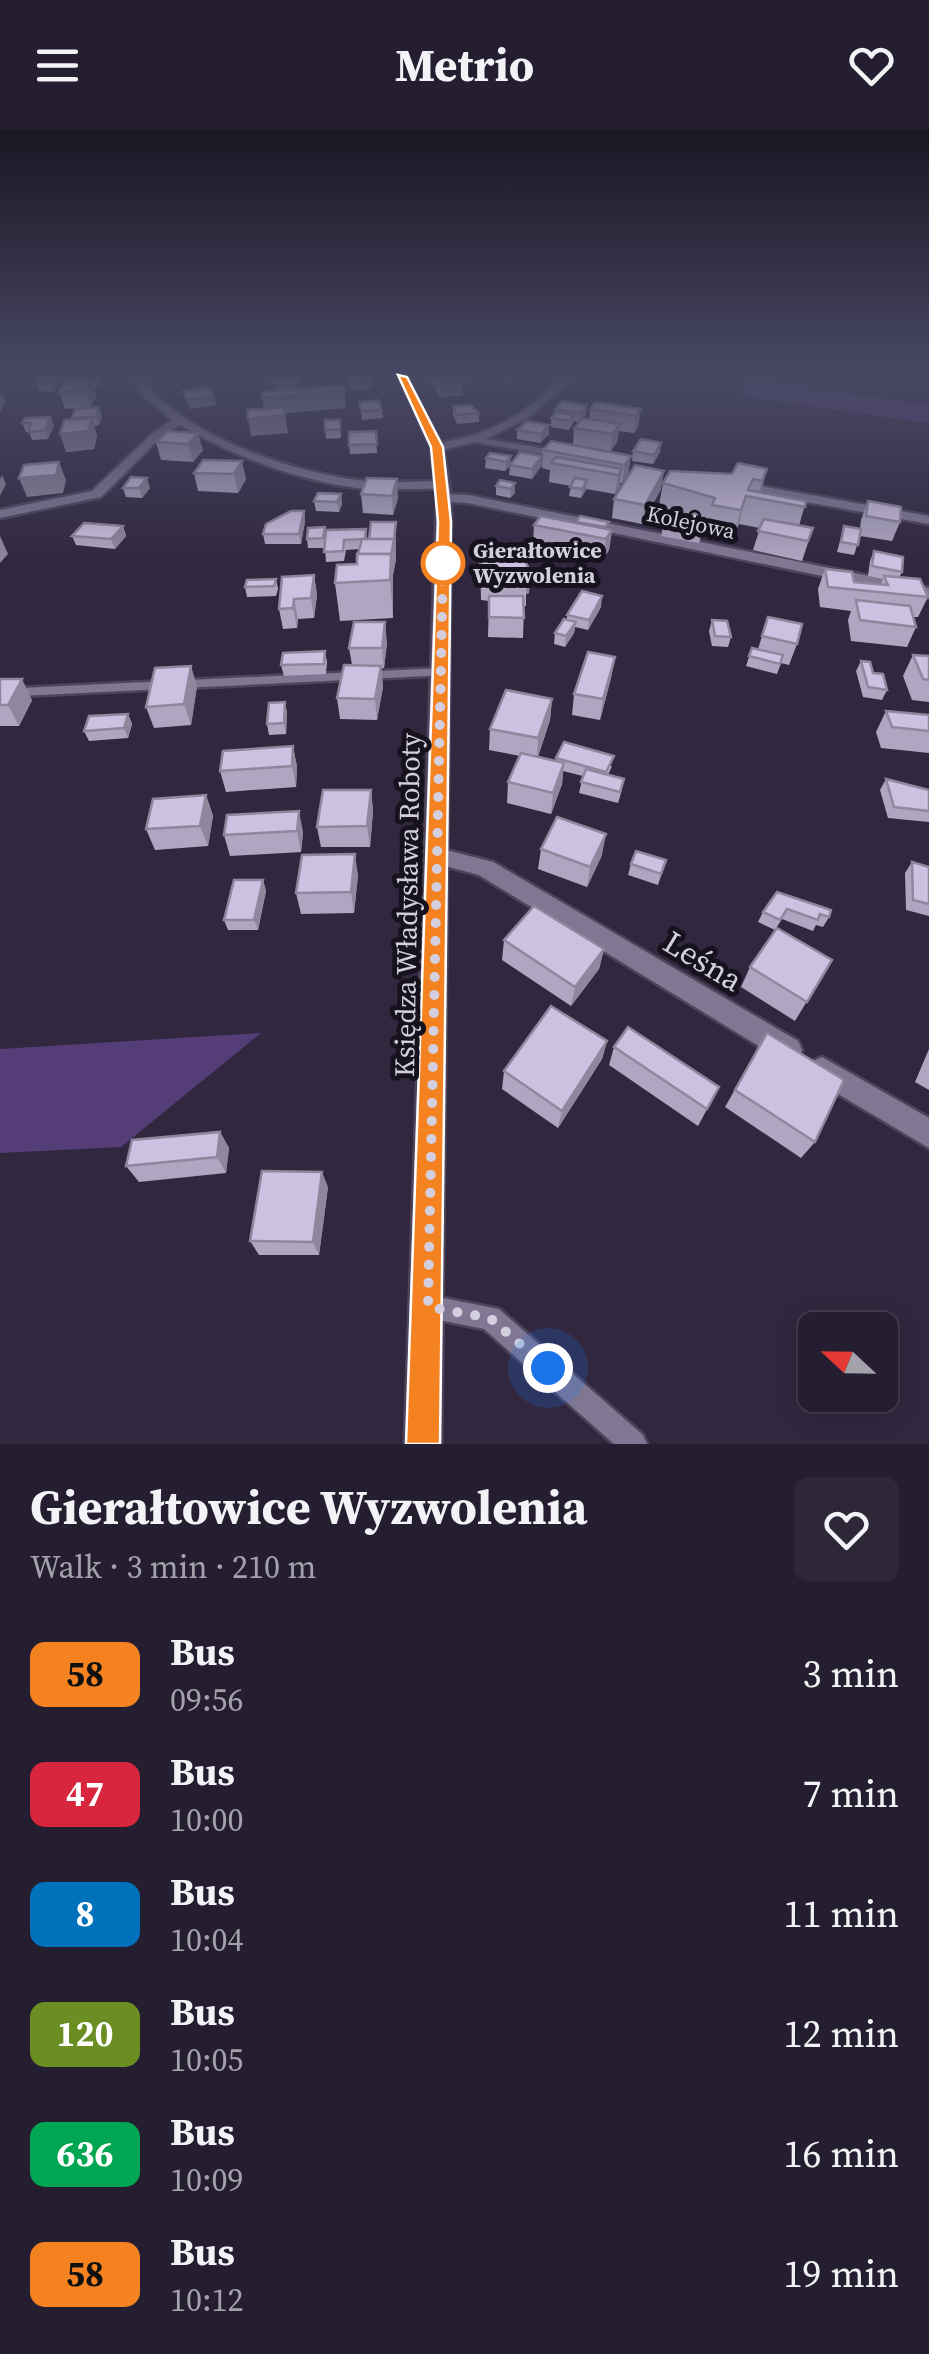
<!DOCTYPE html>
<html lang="en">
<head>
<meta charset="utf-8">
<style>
  :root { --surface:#251e30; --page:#2d2738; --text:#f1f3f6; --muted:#a3a2ab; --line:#423c4c }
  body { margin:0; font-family:"Source Serif 4",serif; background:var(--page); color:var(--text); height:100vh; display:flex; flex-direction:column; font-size:38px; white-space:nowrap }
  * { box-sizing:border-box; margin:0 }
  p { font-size:32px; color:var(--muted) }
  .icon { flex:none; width:55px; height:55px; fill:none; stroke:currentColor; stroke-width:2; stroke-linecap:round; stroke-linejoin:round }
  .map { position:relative; height:1314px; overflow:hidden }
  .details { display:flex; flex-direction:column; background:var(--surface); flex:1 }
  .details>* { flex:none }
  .badge { padding:0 20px; border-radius:15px; font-size:35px; line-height:65px }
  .needle { width:65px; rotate:292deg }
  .tools { position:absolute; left:798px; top:1182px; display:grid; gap:20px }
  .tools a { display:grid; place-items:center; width:100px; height:100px; border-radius:15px; background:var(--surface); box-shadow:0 5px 25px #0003,0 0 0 2px var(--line); font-size:50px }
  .you { position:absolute; width:50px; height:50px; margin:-25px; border:8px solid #fff; border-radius:50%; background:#1a73e8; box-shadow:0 0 0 15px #1a73e833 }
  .map>.badge { position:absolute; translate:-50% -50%; box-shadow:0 0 0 5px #fff }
  .round { display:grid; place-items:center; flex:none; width:105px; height:105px; border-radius:15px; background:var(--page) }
  .summary { display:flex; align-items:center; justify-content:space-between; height:170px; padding:0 30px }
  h1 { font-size:48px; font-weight:700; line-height:75px }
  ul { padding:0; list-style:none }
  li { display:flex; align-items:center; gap:30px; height:120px; padding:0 30px }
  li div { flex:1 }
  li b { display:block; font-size:38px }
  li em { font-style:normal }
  li .badge { min-width:110px; font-weight:700; text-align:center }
  header { display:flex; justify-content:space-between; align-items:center; height:130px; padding:0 30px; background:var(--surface); font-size:45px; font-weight:700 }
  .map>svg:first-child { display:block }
  .green { fill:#553e78 }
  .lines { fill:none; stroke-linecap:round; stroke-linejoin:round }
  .lane-casing { stroke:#4d455a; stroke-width:5 }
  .street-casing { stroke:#4d455a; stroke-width:5 }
  .secondary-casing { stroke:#4d455a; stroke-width:5 }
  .lane { fill:#807793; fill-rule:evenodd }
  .street { fill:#807793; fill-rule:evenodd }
  .secondary { fill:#9382b1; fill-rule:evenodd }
  .wall { fill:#afa6c1 }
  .shaded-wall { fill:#8f879d }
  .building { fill:#ccc1e0; stroke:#8f879d; stroke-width:2.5 }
  .line { fill:#f58220; stroke:#fff; stroke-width:2.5 }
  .walk { stroke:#d4cfdf; stroke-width:10; stroke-dasharray:0 18 }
  .stop-dot { fill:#fff; stroke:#f58220; stroke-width:5 }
  .labels { text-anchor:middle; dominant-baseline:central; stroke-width:10; stroke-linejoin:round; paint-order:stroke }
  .far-street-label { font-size:22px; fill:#d4cfdf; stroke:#17131e }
  .far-stop-label { font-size:22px; font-weight:bold; fill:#d4cfdf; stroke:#17131e; text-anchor:start }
  .street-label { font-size:28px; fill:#d4cfdf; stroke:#17131e }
  .near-street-label { font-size:32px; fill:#d4cfdf; stroke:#17131e }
</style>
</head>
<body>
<header><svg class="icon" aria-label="menu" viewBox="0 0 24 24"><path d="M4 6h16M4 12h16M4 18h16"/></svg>Metrio<svg class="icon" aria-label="heart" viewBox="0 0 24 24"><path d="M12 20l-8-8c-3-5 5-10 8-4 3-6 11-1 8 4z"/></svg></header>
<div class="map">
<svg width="929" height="1314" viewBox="0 0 929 1314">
  <rect width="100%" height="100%" fill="#312840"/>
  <!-- green -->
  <g class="green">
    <path d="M749,250L929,275V293L740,266Z"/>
    <path d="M261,903L121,1017L0,1023V919Z"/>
  </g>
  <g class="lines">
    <defs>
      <g id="lane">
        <path d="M442,538L447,539L448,542L447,545L0,567V559Z"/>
        <path d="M428,1165L499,1179L643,1305L647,1314H614L484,1199L419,1186L416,1177L419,1168Z"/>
      </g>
      <g id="street">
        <path d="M131,247H141C181,305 291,342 358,350C386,354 415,351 443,351L449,355L443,359C414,358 385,361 357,358C296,350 233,326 180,295L161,307L101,367L0,388V380L92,361L153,303L172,290L145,268Z"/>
        <path d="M564,247H575L529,287L486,309L566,322L570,323V329L475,312L437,321L431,317C444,310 462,309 477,304C511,292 538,271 564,247Z"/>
        <path d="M738,352L929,386V394L733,359V353Z"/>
        <path d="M444,364L468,365L929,458V468L468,373L439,371V365Z"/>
        <path d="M438,718L493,732L798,911L802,920L798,929L789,932L780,929L479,745L430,732L427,726L430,720Z"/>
        <path d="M822,927L929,988V1018L813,949L809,940L813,931Z"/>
      </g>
      <path id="secondary" d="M397,247H407L443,317L451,368L441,1314H405L437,368L431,317Z"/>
    </defs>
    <!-- lane casing -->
    <use href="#lane" class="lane-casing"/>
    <!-- street casing -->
    <use href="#street" class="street-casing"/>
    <!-- secondary casing -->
    <use href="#secondary" class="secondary-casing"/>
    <!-- lane -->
    <use href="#lane" class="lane"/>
    <!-- street -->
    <use href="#street" class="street"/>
    <!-- secondary -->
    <use href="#secondary" class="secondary"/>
  </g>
  <!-- wall -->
  <g class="wall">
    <path d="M38,247H58L59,250L54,262L39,261L36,252Z"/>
    <path d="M71,247H101L97,258H94L96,266L91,277L65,279L59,262Z"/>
    <path d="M429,247H463V265L440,267Z"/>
    <path d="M359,272L382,280L383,288L362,290Z"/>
    <path d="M587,275L586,284L579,292L574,291L569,300L551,297V288L554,284L555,279Z"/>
    <path d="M453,276L479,283V292L457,294L453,285Z"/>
    <path d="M590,279H641L638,297L634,303L619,301L617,312L610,322L631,326L628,344L622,353H620L615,364L586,359L581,368L569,366L571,356L549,352L550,340L542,338L543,320L573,315L574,298L589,289Z"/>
    <path d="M102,286L99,295L94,296L97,306L94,319L66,322L64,290Z"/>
    <path d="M50,287L54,296L48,309L32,310L29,302H26L22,293Z"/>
    <path d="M340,290L341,308L326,309L325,300Z"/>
    <path d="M517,300L549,304L540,313L517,309Z"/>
    <path d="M167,301L203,320L193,332L161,330L156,312Z"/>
    <path d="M376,301L377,323L350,324L349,315Z"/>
    <path d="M633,321L660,322L653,334L632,331Z"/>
    <path d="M490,323L510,335L542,326V335L532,349L509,345L510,336L505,341L485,338L486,328Z"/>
    <path d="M203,330L246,349L238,363L198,361L194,343Z"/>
    <path d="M767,339L761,362L806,371L799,396L813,398L802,431L753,420L760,398L739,394L733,408L706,403L708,396L705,395L699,413L661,406L663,397L684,389L658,381L663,353Z"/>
    <path d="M367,348L398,368L393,385L363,383L361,364Z"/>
    <path d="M500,350L515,363L510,368L496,365V356Z"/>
    <path d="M123,358H150L142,368L126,367Z"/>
    <path d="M661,359L642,394L612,388L614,369Z"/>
    <path d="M341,364L342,374L339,382L316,381L314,371Z"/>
    <path d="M868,371L900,392L892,411L860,406L854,425L837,422L844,396L860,399L861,390Z"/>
    <path d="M304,381L305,391L301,414H265L263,404Z"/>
    <path d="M396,392V429L393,445V488L340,491L335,453L357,434L360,419L346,420L344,431L326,432L325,418H308L307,409L325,397L326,404L366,399L367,409Z"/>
    <path d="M534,395L612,400L609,420L603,429L533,414Z"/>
    <path d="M123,396L126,406L115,419L76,415L72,406Z"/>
    <path d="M874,421L902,442L899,448L928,467L918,487H914L916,497L907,517L851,511L848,490L851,481L820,477L818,459L825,439L854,452L881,454L883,449L868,446L870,431Z"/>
    <path d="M480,425L524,429L529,463L526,464V476H524L523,508L488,507L489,471L481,470Z"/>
    <path d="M314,445L317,465L314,488L298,489L297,498L283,499L279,479Z"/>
    <path d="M276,449L278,459L276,466L247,467L245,457Z"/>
    <path d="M601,477L588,500L575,497L574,503L565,517L554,514L555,503L567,490V485Z"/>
    <path d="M768,487L797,514L789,535L781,533L777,544L746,536L752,518L758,519Z"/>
    <path d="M712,490L731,507L728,517L712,516L709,501Z"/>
    <path d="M387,513L384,538H381L383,557L377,590L340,589L337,568L352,535L349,518Z"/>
    <path d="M325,521L327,532L326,544L284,546L281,535Z"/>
    <path d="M913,525L929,526V572L912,570L903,546Z"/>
    <path d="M615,527L611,548L600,590L572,585L574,564Z"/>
    <path d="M861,531L887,560L882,570L863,567L856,541Z"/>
    <path d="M0,549L32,570L19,596H0Z"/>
    <path d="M197,556L191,595L154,598L146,577Z"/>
    <path d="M552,569L550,590L538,627L556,631V628L612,636L608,645L622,660L618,673L579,663L583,646L563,641L562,654L551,684L507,673L508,652L520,626L489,620L490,599Z"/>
    <path d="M285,572L287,583L286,604L269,605L267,594Z"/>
    <path d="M886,581L929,585V623L881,618L876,602Z"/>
    <path d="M128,584L132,594L128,608L89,611L84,601Z"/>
    <path d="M293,616L297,637L296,657L226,662L220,641Z"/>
    <path d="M886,649L929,660V692L888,688L880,660Z"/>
    <path d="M371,660L373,681L370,717H321L317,697Z"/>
    <path d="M206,665L213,686L208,716L155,720L146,699Z"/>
    <path d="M227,685L303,702L301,722L230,726L224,705Z"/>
    <path d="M541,719L602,725L587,757L538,739Z"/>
    <path d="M666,730L658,755L628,745L631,734Z"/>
    <path d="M912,732L929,737V786L906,780L905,743Z"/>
    <path d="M358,745L354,783L301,784L296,763Z"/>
    <path d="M263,750L266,761L258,800H228L224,790Z"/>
    <path d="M777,762L829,787L823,797L816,795L813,801L782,789L775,800L758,792L763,782Z"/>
    <path d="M504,810L604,819L599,839L571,876L502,830Z"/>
    <path d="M832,830L795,891L741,857L750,837Z"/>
    <path d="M767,903L815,1012L801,1028L725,977Z"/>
    <path d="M607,911L602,929L558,998L502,959L504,941Z"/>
    <path d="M614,917L719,957L698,996L609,935Z"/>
    <path d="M929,919V960L915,952Z"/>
    <path d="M220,1002L229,1018L226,1043L139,1052L126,1036Z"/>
    <path d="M328,1057L319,1125H259L250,1111Z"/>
  </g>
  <!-- shaded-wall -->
  <g class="shaded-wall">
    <path d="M54,247H58L59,250L54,262L51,254Z"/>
    <path d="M95,247H101L97,258L94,249Z"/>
    <path d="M463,248V265L440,267V250Z"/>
    <path d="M91,249L96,266L91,277L85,260Z"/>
    <path d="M371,250V259L350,261V252Z"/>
    <path d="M299,253L300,265L345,261L346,278L265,285L262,268L277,267L275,255Z"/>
    <path d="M2,263L5,272L0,282V267Z"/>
    <path d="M214,266L216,275L189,279L187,270Z"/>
    <path d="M587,275L586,284L579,292L580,283Z"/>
    <path d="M99,277L102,286L99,295L96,287Z"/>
    <path d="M641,279L638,297L634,303L636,286Z"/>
    <path d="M285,285L288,303L251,306L248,289Z"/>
    <path d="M50,287L54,296L48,309L45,300Z"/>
    <path d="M92,288L97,306L94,319L66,322L60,304Z"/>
    <path d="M620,294L617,312L610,322L612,304Z"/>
    <path d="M549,295V304L540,313L541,304Z"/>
    <path d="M198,303L203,320L193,332L188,314Z"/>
    <path d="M661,313L660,322L653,334L654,325Z"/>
    <path d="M511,326L510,336L505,341L506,332Z"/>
    <path d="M542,326V335L532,349V339Z"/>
    <path d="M631,326L628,344L622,353L625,335Z"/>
    <path d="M242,331L246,349L238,363L234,344Z"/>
    <path d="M59,332L66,350L63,363L27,367L19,348Z"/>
    <path d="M622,339L620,357L615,364L618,345Z"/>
    <path d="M767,339L760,366L757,368L762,351Z"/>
    <path d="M664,341L661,359L642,394L645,375Z"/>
    <path d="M2,345L6,354L0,366V349Z"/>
    <path d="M147,348L150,358L142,368L139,358Z"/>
    <path d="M397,349L398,368L393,385L392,366Z"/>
    <path d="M587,350L586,360L581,368L582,359Z"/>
    <path d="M515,353V363L510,368L511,359Z"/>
    <path d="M341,364L342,374L339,382L337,372Z"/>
    <path d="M746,366L739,394L733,408L741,380Z"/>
    <path d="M304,381L305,391L301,414L299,404Z"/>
    <path d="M396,392V429L393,445V488L390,450Z"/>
    <path d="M123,396L126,406L115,419L111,409Z"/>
    <path d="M612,400L609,420L603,429L606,409Z"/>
    <path d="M0,406L8,424L0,433Z"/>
    <path d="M531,443L529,463L526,464V445Z"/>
    <path d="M314,445L317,465L314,488L311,468Z"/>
    <path d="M602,466L601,477L588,500L589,490Z"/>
    <path d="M294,469L298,489L297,498L293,478Z"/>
    <path d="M385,492L387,513L384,538L382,518Z"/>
    <path d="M576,492L574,503L565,517L566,506Z"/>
    <path d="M615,527L611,548L600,590L603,569Z"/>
    <path d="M191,536L197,556L191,595L184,574Z"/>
    <path d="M381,536L383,557L377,590L375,569Z"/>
    <path d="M22,549L32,570L19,596L8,575Z"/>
    <path d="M552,569L550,590L537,629L538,608Z"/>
    <path d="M285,572L287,583L286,604L284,593Z"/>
    <path d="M128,584L132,594L128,608L124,598Z"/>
    <path d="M293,616L297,637L296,657L292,636Z"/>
    <path d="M564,633L562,654L551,684L553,663Z"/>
    <path d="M371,660L373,681L370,717L367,696Z"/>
    <path d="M206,665L213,686L208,716L200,696Z"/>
    <path d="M299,681L303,702L301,722L297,701Z"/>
    <path d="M606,704L602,725L587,757L590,737Z"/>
    <path d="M355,724L358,745L354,783L351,762Z"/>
    <path d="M263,750L266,761L258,800L254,790Z"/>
    <path d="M604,819L599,839L571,876L575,857Z"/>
    <path d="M607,911L602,929L558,998L562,981Z"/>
    <path d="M220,1002L229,1018L226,1043L217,1027Z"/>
    <path d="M322,1042L328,1057L319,1125L313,1112Z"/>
  </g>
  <!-- building -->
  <g class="building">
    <path d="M38,247H54L51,254L36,252Z"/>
    <path d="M71,247H95L94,249L70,250Z"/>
    <path d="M272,247H295L299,253L275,255Z"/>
    <path d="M348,247H369L371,250L350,252Z"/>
    <path d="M438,247H463V248L440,250Z"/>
    <path d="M91,249L85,260L59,262L66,250Z"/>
    <path d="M342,255L345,261L262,268L261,262Z"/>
    <path d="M209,257L214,266L187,270L183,261Z"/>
    <path d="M379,270L382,280L361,281L359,272Z"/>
    <path d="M562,271L587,275L580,283L555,279Z"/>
    <path d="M595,272L641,279L636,286L590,279Z"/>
    <path d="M471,275L479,283L457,285L453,276Z"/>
    <path d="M99,277L96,287L72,288L75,279Z"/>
    <path d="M284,277L285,285L248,289L247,280Z"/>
    <path d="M556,282L574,285L570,291L551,288Z"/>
    <path d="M50,287L45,300L29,302L31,293H22L25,288Z"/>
    <path d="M92,288L88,301L60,304L64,290Z"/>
    <path d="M583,288L620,294L612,304L574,298Z"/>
    <path d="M325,290H340V299L325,300Z"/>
    <path d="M527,291L549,295L541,304L517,300Z"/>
    <path d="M167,301L198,303L188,314L156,312Z"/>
    <path d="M376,301L377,314L349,315V302Z"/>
    <path d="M641,309L661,313L654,325L633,321Z"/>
    <path d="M551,311L631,326L625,335L543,320Z"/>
    <path d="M520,322L542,326L532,339L510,335Z"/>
    <path d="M490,323L511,326L506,332L486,328Z"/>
    <path d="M556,327L622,339L618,345L551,333Z"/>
    <path d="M203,330L242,331L234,344L194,343Z"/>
    <path d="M59,332L56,345L19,348L24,335Z"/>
    <path d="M738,333L767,339L762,351L753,349L748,360L806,371L805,377L746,366L741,380L712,375L715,368L663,353L670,341L732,344Z"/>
    <path d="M635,335L664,341L645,375L614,369Z"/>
    <path d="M131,347L147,348L139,358H123Z"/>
    <path d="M367,348L397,349L392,366L361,364Z"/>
    <path d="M575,348L587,350L582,359L570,357Z"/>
    <path d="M500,350L515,353L511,359L496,356Z"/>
    <path d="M318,363L341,364L337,372L314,371Z"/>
    <path d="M868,371L901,377L900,392L866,386Z"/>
    <path d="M291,381H304L299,404H263L266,394Z"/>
    <path d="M541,386L612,400L606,409L534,395Z"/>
    <path d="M580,386L609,392L605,397L576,392Z"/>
    <path d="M668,386L706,392L702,404L663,397Z"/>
    <path d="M764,389L813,398L808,411L758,401Z"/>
    <path d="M371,392H396L394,409H369Z"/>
    <path d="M84,393L123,396L111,409L72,406Z"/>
    <path d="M844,396L861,399L858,415L841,412Z"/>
    <path d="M325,397L323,408L307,409L308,398Z"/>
    <path d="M366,399L365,409L344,410L343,421L324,422L326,400Z"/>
    <path d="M362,409H394L391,426V424H358Z"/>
    <path d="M874,421L903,427L902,442L872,436Z"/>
    <path d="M357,424H391L390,450L335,453L337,435L357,434Z"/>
    <path d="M480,425L524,429L531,443L526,445L527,456L481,450Z"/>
    <path d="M825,439L852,442L854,452L888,455L884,446L920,449L928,467L828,457Z"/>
    <path d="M314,445L311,468L294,469L293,478L279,479L282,447Z"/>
    <path d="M276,449L274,456L245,457L247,450Z"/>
    <path d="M582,461L602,466L589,490L567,485Z"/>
    <path d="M489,466H523L524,488L489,487Z"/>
    <path d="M856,470L910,476L916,497L860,490Z"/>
    <path d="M768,487L802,494L797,514L762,506Z"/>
    <path d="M564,489L576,492L566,506L555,503Z"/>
    <path d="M712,490L727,491L731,507L715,506Z"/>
    <path d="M354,492H385L382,518H349Z"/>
    <path d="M752,518L783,525L780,534L749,526Z"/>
    <path d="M325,521L324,534L281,535L283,523Z"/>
    <path d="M588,522L615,527L603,569L574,564Z"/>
    <path d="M913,525L929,526V550L923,549Z"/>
    <path d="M861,531L870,532L873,543L883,544L887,560L868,557Z"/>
    <path d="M344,535L381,536L375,569L337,568Z"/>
    <path d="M191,536L184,574L146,577L155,538Z"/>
    <path d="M0,549H22L8,575H0Z"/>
    <path d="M506,560L552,569L538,608L490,599Z"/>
    <path d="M285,572L284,593L267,594L269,573Z"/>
    <path d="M886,581L929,585V601L892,597Z"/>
    <path d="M128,584L124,598L84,601L89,586Z"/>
    <path d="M564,612L614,626L606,642L556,628Z"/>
    <path d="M293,616L292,636L220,641L223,621Z"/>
    <path d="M521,623L564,633L553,663L508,652Z"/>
    <path d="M586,639L624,649L620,662L581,652Z"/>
    <path d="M886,649L929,660V681L894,677Z"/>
    <path d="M323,660H371L367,696L317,697Z"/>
    <path d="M206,665L200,696L146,699L153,669Z"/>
    <path d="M299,681L297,701L224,705L227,685Z"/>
    <path d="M557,687L606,704L590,737L541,719Z"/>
    <path d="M636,721L666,730L661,744L631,734Z"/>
    <path d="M355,724L351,762L296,763L302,725Z"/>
    <path d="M912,732L929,737V774L913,770Z"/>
    <path d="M234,750H263L254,790H224Z"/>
    <path d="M777,762L831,780L829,787L820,784L818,790L787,779L780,790L763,782Z"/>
    <path d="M534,776L604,819L575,857L504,810Z"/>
    <path d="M777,798L832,830L807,872L750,837Z"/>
    <path d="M551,876L607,911L562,981L504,941Z"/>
    <path d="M628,897L719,957L707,979L614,917Z"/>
    <path d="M767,903L844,950L815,1012L735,960Z"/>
    <path d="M220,1002L217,1027L126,1036L132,1010Z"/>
    <path d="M262,1041L322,1042L313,1112L250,1111Z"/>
  </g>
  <!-- sky -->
  <linearGradient id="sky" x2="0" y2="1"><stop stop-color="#1b1623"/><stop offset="0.57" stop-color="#484864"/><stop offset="1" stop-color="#484864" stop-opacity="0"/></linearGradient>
  <rect width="929" height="431" fill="url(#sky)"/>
  <!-- line -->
  <path class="line" d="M398,245L407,247L443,317L451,392L440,1314H406L438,392L431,317Z"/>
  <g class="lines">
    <!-- walk -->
    <path class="walk" d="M443,433L428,1177L490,1188L548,1238"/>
  </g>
  <!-- markers -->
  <circle class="stop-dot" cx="443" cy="433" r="20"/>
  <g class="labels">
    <!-- far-street labels -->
    <g class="far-street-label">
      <text transform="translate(691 392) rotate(12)">Kolejowa</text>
    </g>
    <!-- far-stop labels -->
    <g class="far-stop-label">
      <text x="473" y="420">Gierałtowice<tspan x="473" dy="25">Wyzwolenia</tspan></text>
    </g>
    <!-- street labels -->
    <g class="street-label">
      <text transform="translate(407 775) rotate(-89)">Księdza Władysława Roboty</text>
    </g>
    <!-- near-street labels -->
    <g class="near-street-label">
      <text transform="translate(703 831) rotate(31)">Leśna</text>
    </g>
  </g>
</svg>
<div class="tools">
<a><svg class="needle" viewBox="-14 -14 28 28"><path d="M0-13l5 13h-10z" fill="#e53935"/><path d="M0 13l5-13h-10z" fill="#a3a2ab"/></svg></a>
</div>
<div class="you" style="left:548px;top:1238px"></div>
</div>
<section class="details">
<div class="summary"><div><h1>Gierałtowice Wyzwolenia</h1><p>Walk · 3 min · 210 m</p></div><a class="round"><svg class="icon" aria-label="heart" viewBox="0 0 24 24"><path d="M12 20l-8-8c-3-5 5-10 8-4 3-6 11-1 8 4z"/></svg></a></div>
<ul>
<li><span class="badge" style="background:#f58220;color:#111">58</span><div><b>Bus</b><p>09:56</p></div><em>3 min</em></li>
<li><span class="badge" style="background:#d7263d;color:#fff">47</span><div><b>Bus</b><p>10:00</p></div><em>7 min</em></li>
<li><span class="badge" style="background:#0072bc;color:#fff">8</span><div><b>Bus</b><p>10:04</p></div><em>11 min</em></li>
<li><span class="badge" style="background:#6b8e23;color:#fff">120</span><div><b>Bus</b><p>10:05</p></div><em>12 min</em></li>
<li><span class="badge" style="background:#00a651;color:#fff">636</span><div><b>Bus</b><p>10:09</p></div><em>16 min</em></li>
<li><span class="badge" style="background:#f58220;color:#111">58</span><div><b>Bus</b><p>10:12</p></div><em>19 min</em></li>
</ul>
</section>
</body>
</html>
